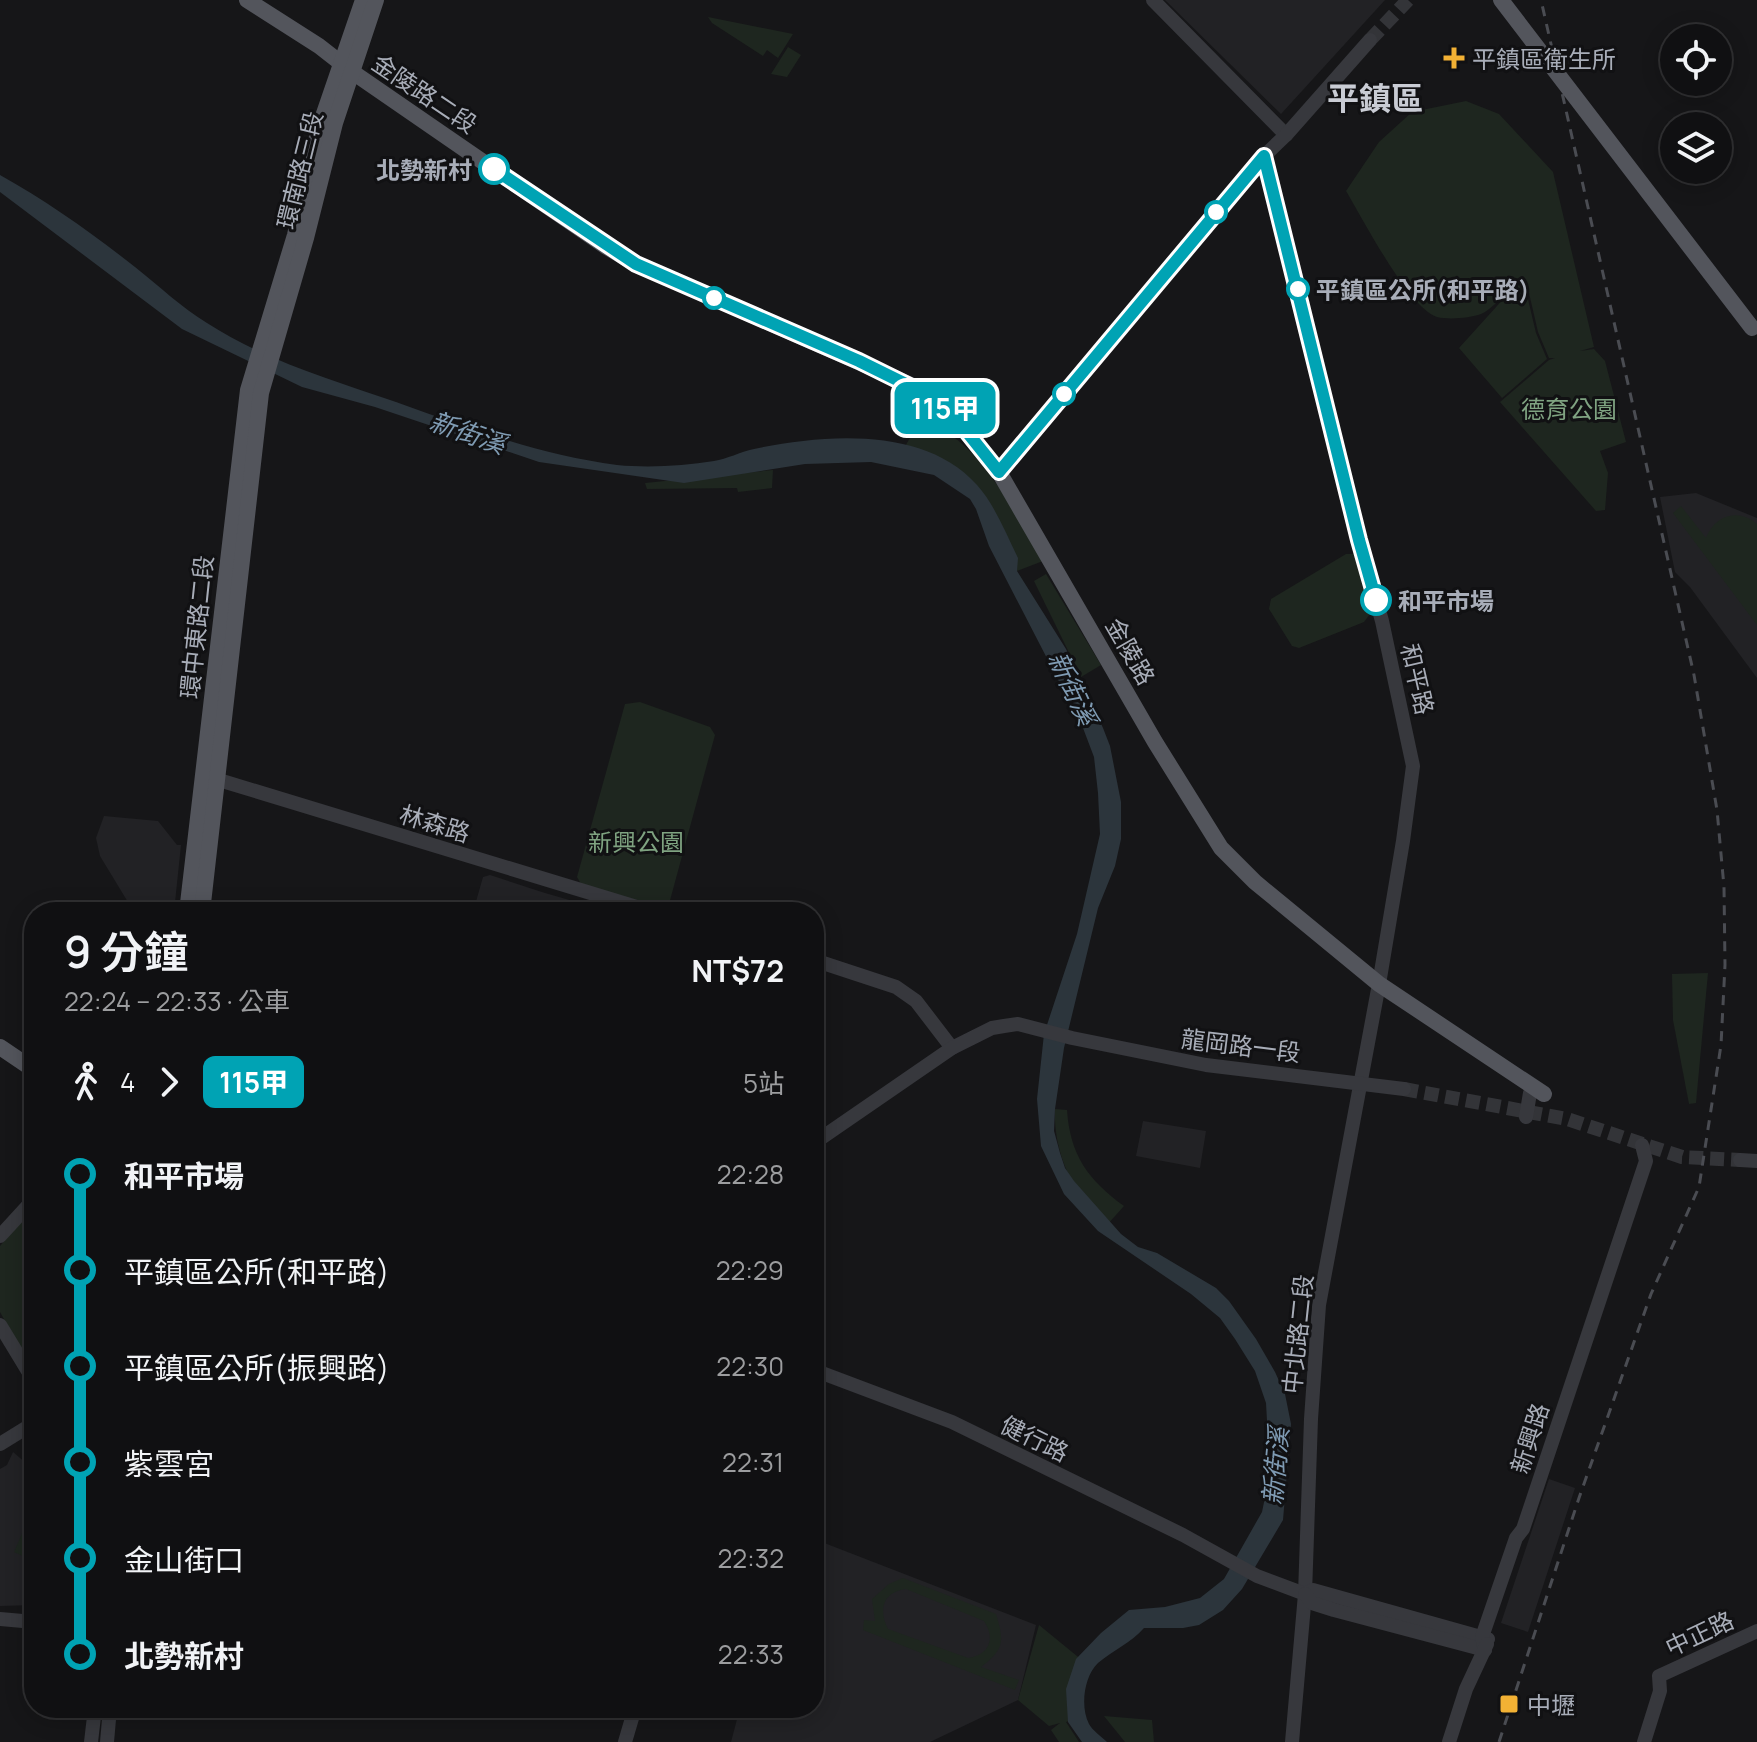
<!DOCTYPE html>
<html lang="zh-TW">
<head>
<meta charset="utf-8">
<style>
  :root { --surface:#101012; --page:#19191b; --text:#f1f3f6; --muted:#9c9d9f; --line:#303032 }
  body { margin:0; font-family:Manrope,"Noto Sans TC",sans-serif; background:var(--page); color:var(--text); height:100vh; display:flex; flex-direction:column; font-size:30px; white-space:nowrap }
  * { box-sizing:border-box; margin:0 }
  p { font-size:26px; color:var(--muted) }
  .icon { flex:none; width:44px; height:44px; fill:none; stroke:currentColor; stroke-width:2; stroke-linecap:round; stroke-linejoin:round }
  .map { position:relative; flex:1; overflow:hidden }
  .panel { position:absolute; left:24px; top:902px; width:800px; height:816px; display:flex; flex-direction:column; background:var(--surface); border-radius:32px; box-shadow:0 4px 20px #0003,0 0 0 2px var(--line) }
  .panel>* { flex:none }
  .badge { padding:0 16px; border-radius:12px; font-size:28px; line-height:52px }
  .controls { position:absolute; left:1660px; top:24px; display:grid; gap:16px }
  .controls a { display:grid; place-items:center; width:72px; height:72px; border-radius:50%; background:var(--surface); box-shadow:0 4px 20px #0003,0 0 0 2px var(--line); font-size:40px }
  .map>.badge { position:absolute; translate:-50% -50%; box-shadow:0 0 0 4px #fff }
  .legs { display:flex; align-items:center; gap:12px; height:88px; padding:0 40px; font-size:26px }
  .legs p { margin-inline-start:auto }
  .head { display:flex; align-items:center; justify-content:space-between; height:136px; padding:0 40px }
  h1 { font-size:44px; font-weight:600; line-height:60px }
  ul { padding:0 40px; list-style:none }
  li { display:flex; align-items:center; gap:28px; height:96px; font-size:30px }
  li i { display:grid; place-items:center; width:12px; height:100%; margin:0 10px; background:currentColor }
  li i::after { content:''; width:20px; height:20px; margin:-10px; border:6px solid; border-radius:50%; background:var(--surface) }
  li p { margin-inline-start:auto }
  li:first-child i { background:linear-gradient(#0000 50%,currentColor 0) }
  li:last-child i { background:linear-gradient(currentColor 50%,#0000 0) }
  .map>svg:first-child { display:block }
  .built { fill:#222225 }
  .green { fill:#1e261f; fill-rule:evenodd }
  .water { fill:#2c353c }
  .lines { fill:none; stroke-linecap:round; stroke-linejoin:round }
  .minor-tunnel { stroke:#333438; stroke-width:14; stroke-dasharray:14 7; stroke-linecap:butt }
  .minor { stroke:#37383d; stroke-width:14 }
  .major { stroke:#53555c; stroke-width:16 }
  .rail { stroke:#4a4c52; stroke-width:3; stroke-dasharray:10 8; stroke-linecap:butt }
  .major-bridge { stroke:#53555c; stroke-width:16 }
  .line-1-casing { stroke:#fff; stroke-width:18 }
  .line-1 { stroke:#00a3b4; stroke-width:12 }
  .poi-dot { fill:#f2b134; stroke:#111113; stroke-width:3 }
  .stop-1-dot { fill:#fff; stroke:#00a3b4; stroke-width:4 }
  .labels { text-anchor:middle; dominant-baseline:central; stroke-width:6; stroke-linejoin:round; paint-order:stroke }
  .poi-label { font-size:24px; fill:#a8adb8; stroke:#111113; text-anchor:start }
  .street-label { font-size:24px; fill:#a8adb8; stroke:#111113 }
  .stop-label { font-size:24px; font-weight:bold; fill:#a8adb8; stroke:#111113; text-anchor:start }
  .park-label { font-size:24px; fill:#7fa381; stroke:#111113 }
  .water-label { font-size:26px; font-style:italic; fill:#7f9bb3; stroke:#111113 }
  .district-label { font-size:32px; font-weight:bold; fill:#c9ccd4; stroke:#111113 }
</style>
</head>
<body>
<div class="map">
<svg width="1757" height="1742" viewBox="0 0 1757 1742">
  <rect width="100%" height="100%" fill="#161618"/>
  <!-- built -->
  <g class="built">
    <path d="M1165,0H1385L1281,114Z"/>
    <path d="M1696,493L1757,518V678L1690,587L1675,572L1660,497Z"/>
    <path d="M104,816L158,821L177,845H181L174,912H134L100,856L96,838Z"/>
    <path d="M490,875L545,893L611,912H473L483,877Z"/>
    <path d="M1143,1121L1206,1131L1200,1168L1136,1156Z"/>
    <path d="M13,1452L34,1470V1605L0,1606V1469L7,1465Z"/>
    <path d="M1549,1479L1575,1488L1528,1632L1501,1623Z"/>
    <path d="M814,1539L1036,1625L1018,1700L930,1742H731L740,1708H814Z"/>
  </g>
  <!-- green -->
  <g class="green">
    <path d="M708,17L793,34L778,58L767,50L763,56L712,23Z"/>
    <path d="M788,47L801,55L787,77L771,74Z"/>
    <path d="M1466,101L1499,114L1553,172L1594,347L1580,351L1594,349L1605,361L1626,442L1600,451L1608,473L1605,510L1596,511L1500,402L1549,360L1555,358H1549L1538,332L1529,293L1514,295H1527L1536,333L1547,359L1502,398L1459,348L1506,296C1497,300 1491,310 1481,314C1470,318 1449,320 1437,317C1408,307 1363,219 1346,191L1379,142L1412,112Z"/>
    <path d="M944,431C984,452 1020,521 1043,561L1017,571L988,507L903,450L911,436Z"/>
    <path d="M773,470L772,488L738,492L737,488L647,489L645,483Z"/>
    <path d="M1681,506L1706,538C1715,515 1738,508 1757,524V625L1673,513Z"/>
    <path d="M1346,554H1354L1370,614L1364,622L1299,648L1292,646L1269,609L1271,599Z"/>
    <path d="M1046,574L1101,665L1081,677L1034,581Z"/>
    <path d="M640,702L710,727L715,735L669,904L660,909L581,884L577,877L625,704Z"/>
    <path d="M1708,973L1696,1103L1689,1104L1673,1020L1672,974Z"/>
    <path d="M1055,1109L1067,1110C1070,1155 1088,1180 1124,1206L1106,1226C1074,1196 1053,1153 1055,1109Z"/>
    <path d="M34,1207V1297L29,1331L34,1340V1373L0,1312V1246Z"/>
    <path d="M32,1511L34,1512V1561L14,1552Z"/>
    <path d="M903,1578L996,1614C1004,1641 1005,1649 981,1667L1019,1680L1015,1690L863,1630L864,1620L875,1621L872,1599L889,1584ZM906,1589L984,1621C996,1639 989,1655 968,1658L888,1629C878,1609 883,1592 906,1589Z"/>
    <path d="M1039,1625L1083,1661L1074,1719L1066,1722L1079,1742H1059L1051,1730L1060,1723L1049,1726L1018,1700Z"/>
    <path d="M1104,1716L1152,1720L1154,1742H1125Z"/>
  </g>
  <!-- water -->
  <path class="water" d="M0,175C47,201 93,234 135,267C159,286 181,307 207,323C264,360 332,380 396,402C468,428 540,455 617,465C648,468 683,466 714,461C727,459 740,452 754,449C824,434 925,426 977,485C995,505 1006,534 1018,558L1017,571L1066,649L1103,728L1110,746L1121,802V839L1115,866L1098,908L1064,1048L1055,1109L1054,1131L1060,1153L1065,1168L1074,1181L1121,1234L1138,1247L1157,1253L1216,1288L1229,1301L1256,1339L1275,1372L1285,1394L1291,1424L1283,1520L1242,1589L1223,1610L1199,1625L1183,1628H1144C1131,1643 1113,1650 1098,1663C1084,1676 1080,1707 1089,1724C1092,1730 1102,1737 1107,1742H1082L1068,1722L1066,1689L1076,1659L1101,1633L1129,1610L1165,1607L1200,1598L1224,1579L1262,1512L1270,1473L1266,1403L1255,1371L1235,1339L1220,1318L1191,1294L1098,1231L1064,1194L1041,1146L1037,1099L1044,1034L1077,934L1100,834L1098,793L1094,757L1083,728L989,546L976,509L970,499L934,475L871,462L805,464L684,483L539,462L375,407L302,387L182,329L0,192Z"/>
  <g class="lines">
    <!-- minor-tunnel -->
    <g class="minor-tunnel">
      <path d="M1370,40L1408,0"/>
      <path d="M1404,1089L1567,1119L1682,1157L1740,1160"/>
    </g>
    <!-- minor -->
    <g class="minor">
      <path d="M1153,0L1286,135"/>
      <path d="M1264,156L1359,540L1382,621L1413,766L1403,841L1379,984L1319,1305L1311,1419L1305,1594L1292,1742"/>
      <path d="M999,472L1264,156L1286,135L1370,40"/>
      <path d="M209,777L653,912"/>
      <path d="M814,960L896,987L916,1001L952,1048"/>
      <path d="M1526,1117L1530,1093"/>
      <path d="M814,1143L952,1048L992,1028L1004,1026L1018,1024L1072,1038L1206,1065L1404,1089"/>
      <path d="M1740,1160L1757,1161"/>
      <path d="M0,1236L34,1199"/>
      <path d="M0,1325L34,1381"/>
      <path d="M814,1370L952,1422L1183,1535L1257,1576L1305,1594L1313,1590L1488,1639"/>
      <path d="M0,1444L34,1423"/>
      <path d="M1305,1594L1312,1603L1334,1610L1485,1650"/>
      <path d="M0,1619L34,1622"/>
      <path d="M1485,1650L1482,1637L1516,1538L1523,1529L1646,1161L1642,1145"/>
      <path d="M91,1742L95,1708"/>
      <path d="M107,1742L110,1708"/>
      <path d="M625,1742L635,1708"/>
      <path d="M1449,1742L1466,1689L1487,1644"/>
      <path d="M1644,1742L1660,1691L1659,1676L1757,1631"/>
    </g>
    <!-- major -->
    <g class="major">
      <path d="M247,0L319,46L351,71L605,246L636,264L913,386L932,397L948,410L999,472L1155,742L1221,848L1255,882L1379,984L1544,1094"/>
      <path d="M187,912L248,390L295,235L319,128L363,0"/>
      <path d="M202,912L261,393L306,238L335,123L376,0"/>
      <path d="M0,1047L34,1070"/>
    </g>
    <!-- rail -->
    <path class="rail" d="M1499,1742L1579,1498L1651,1294L1699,1187L1721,1045L1725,965L1724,887L1717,810L1694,675L1541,0"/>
    <!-- major-bridge -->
    <path class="major-bridge" d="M1501,0L1752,328"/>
  </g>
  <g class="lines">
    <defs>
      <path id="line-1" d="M494,169L636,264L859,361L932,397L963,427L999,472L1264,156L1359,540L1376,600"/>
    </defs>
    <!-- line-1 casing -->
    <use href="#line-1" class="line-1-casing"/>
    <!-- line-1 -->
    <use href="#line-1" class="line-1"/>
  </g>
  <!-- markers -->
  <g class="poi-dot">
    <path d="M1450 46h8v8h8v8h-8v8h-8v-8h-8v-8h8z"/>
    <rect x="1499" y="1694" width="20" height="20" rx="4"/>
  </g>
  <g class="stop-1-dot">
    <circle cx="494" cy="169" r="14"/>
    <circle cx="1216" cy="212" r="10"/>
    <circle cx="1298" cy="289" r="10"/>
    <circle cx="714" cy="298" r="10"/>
    <circle cx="1064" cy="394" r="10"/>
    <circle cx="1376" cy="600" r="14"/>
  </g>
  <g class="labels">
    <!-- poi labels -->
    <g class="poi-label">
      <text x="1472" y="58">平鎮區衛生所</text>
      <text x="1527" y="1704">中壢</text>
    </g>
    <!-- street labels -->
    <g class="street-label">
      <text transform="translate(425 93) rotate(34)">金陵路二段</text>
      <text transform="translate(299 170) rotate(-76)">環南路三段</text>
      <text transform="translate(196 627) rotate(-84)">環中東路二段</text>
      <text transform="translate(1131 651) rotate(60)">金陵路</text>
      <text transform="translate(1418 679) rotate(77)">和平路</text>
      <text transform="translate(435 823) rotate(17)">林森路</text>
      <text transform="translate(1241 1045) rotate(7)">龍岡路一段</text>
      <text transform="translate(1297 1334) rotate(-84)">中北路二段</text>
      <text transform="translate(1035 1438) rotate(26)">健行路</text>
      <text transform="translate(1529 1438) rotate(-72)">新興路</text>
      <text transform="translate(1699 1633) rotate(-25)">中正路</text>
    </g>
    <!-- stop labels -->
    <g class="stop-label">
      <text x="472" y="169" text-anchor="end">北勢新村</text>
      <text x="1316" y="289">平鎮區公所(和平路)</text>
      <text x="1398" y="600">和平市場</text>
    </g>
    <!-- park labels -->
    <g class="park-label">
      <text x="1569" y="408">德育公園</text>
      <text x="636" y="841">新興公園</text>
    </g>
    <!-- water labels -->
    <g class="water-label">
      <text transform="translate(468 432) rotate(19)">新街溪</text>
      <text transform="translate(1073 688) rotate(65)">新街溪</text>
      <text transform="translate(1275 1466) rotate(-85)">新街溪</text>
    </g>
    <!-- district labels -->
    <g class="district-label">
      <text x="1375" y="98">平鎮區</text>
    </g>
  </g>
</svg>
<div class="controls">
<a><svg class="icon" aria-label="locate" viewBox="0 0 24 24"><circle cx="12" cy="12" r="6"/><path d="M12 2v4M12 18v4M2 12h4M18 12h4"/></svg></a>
<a><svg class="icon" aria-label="layers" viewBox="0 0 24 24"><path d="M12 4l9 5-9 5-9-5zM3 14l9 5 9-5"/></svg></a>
</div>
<b class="badge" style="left:945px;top:408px;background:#00a3b4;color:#fff">115甲</b>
<section class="panel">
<div class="head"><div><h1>9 分鐘</h1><p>22:24 – 22:33 · 公車</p></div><b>NT$72</b></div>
<div class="legs"><svg class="icon" aria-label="walk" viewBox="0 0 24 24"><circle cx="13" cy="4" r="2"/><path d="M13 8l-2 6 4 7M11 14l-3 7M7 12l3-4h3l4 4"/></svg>4<svg class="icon" aria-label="forward" viewBox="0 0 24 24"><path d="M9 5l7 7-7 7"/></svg><b class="badge" style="background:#00a3b4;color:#fff">115甲</b><p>5站</p></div>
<ul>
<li><i style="color:#00a3b4"></i><b>和平市場</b><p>22:28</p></li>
<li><i style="color:#00a3b4"></i><span>平鎮區公所(和平路)</span><p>22:29</p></li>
<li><i style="color:#00a3b4"></i><span>平鎮區公所(振興路)</span><p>22:30</p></li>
<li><i style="color:#00a3b4"></i><span>紫雲宮</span><p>22:31</p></li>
<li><i style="color:#00a3b4"></i><span>金山街口</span><p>22:32</p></li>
<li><i style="color:#00a3b4"></i><b>北勢新村</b><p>22:33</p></li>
</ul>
</section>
</div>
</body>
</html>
